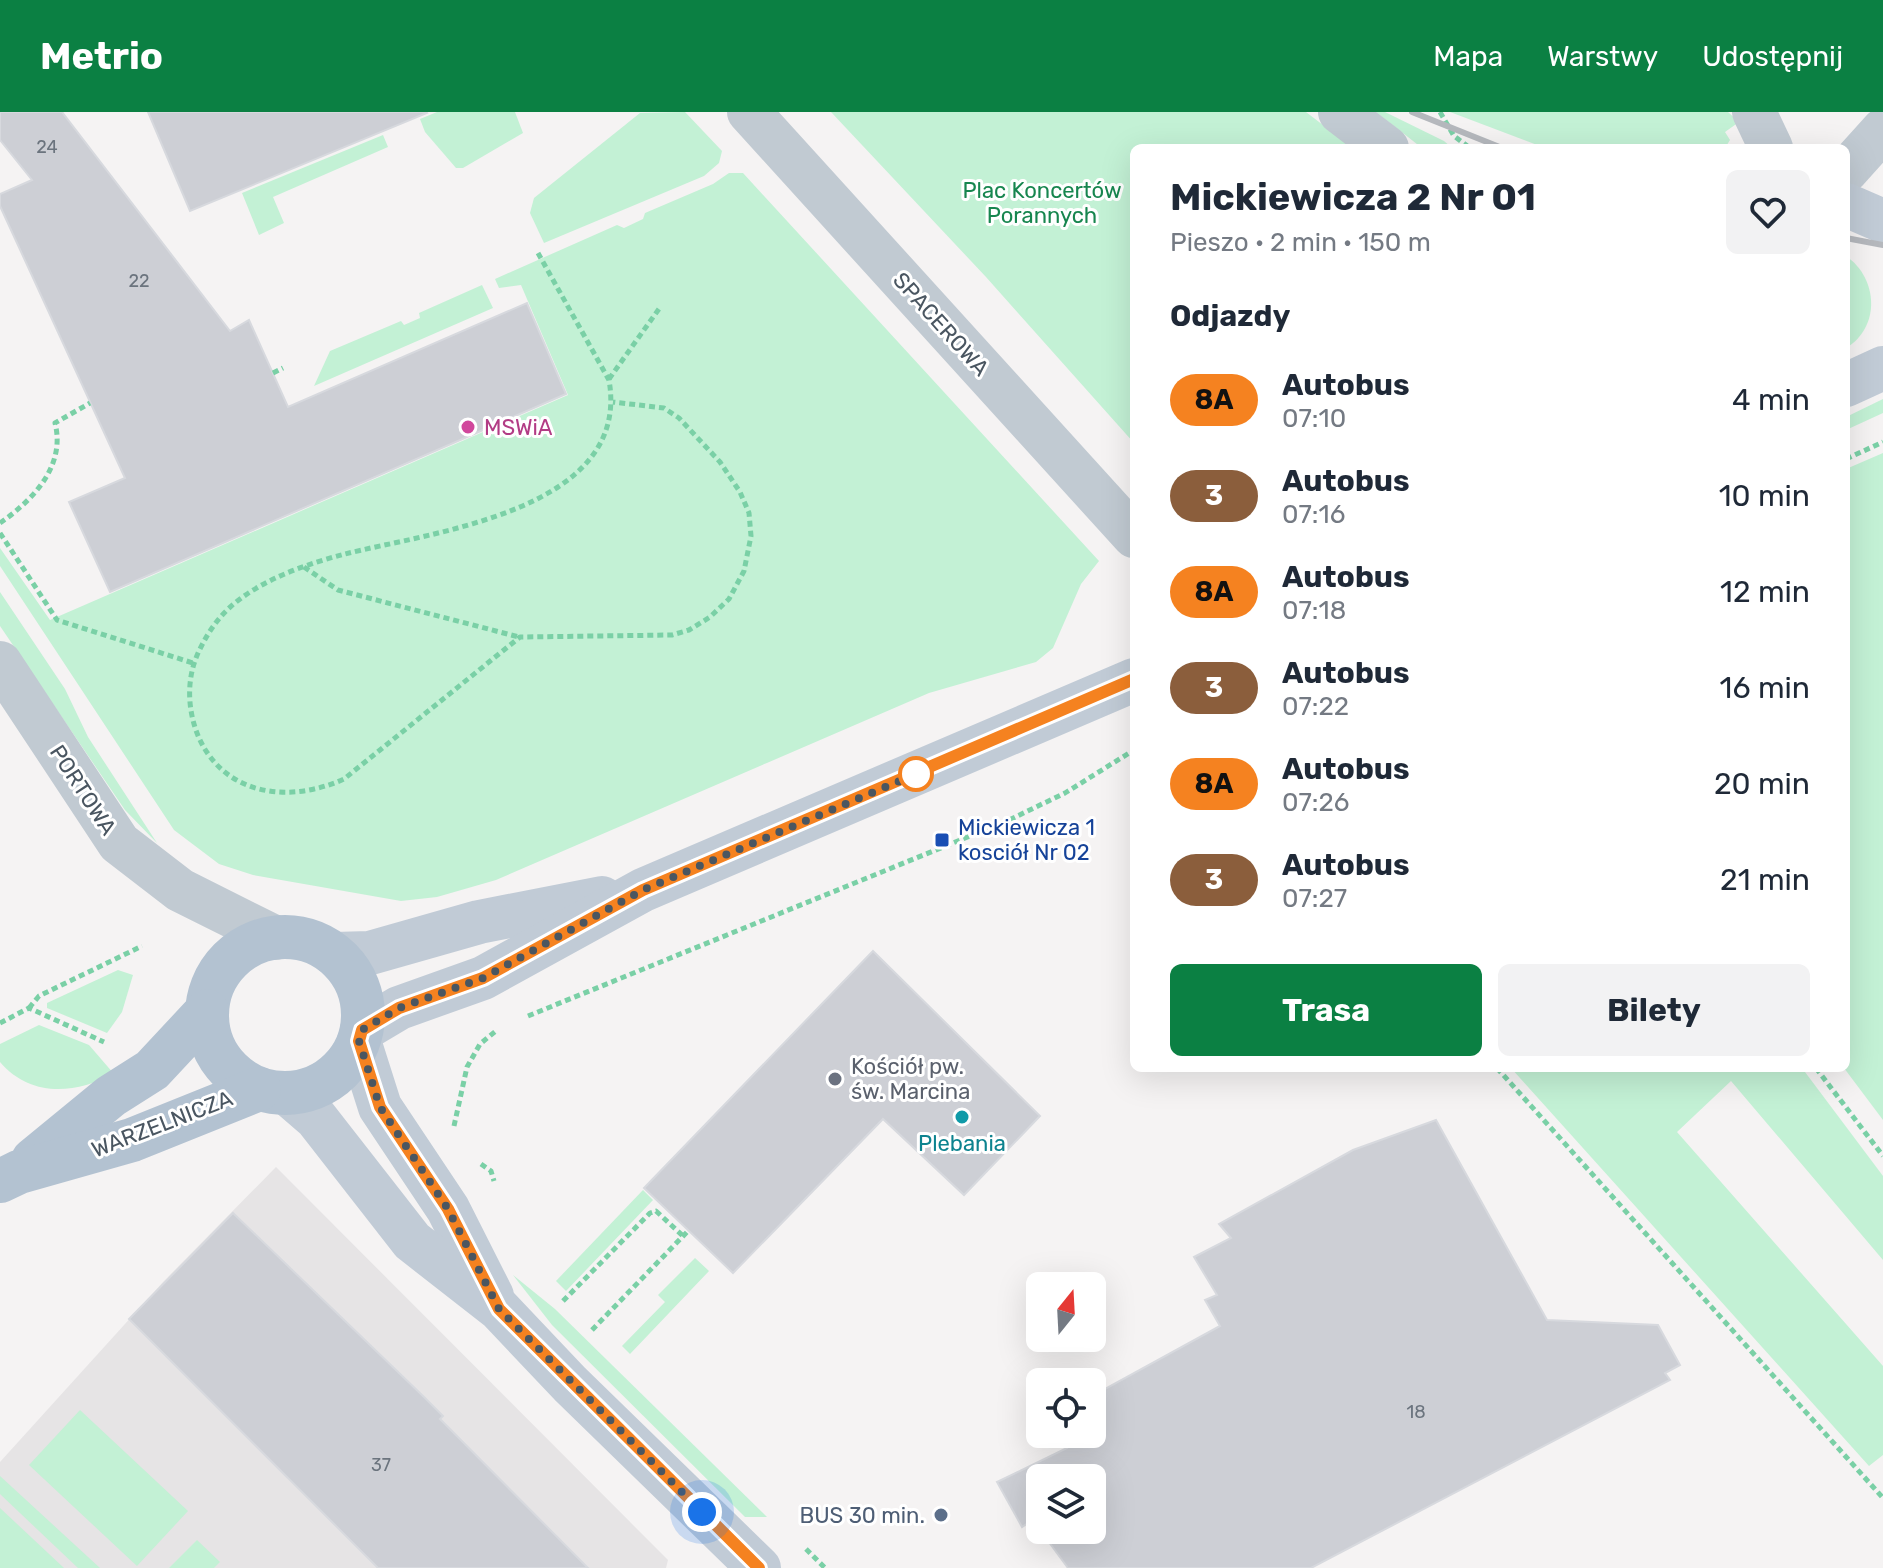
<!DOCTYPE html>
<html lang="pl">
<head>
<meta charset="utf-8">
<style>
  :root { --surface:#fff; --page:#f2f2f3; --text:#1f2937; --muted:#747a83; --accent:#0b8043 }
  body { margin:0; font-family:Rubik,sans-serif; background:var(--page); color:var(--text); height:100vh; display:flex; flex-direction:column; font-size:30px; white-space:nowrap }
  * { box-sizing:border-box; margin:0 }
  p { font-size:26px; color:var(--muted) }
  .icon { flex:none; width:44px; height:44px; fill:none; stroke:currentColor; stroke-width:2; stroke-linecap:round; stroke-linejoin:round }
  .map { position:relative; flex:1; overflow:hidden }
  .details { position:absolute; left:1130px; top:32px; width:720px; height:928px; display:flex; flex-direction:column; background:var(--surface); border-radius:12px; box-shadow:0 8px 32px #0002 }
  .details>* { flex:none }
  .badge { padding:0 16px; border-radius:26px; font-size:28px; line-height:52px }
  .needle { width:52px; rotate:18deg }
  .tools { position:absolute; left:1026px; top:1160px; display:grid; gap:16px }
  .tools a { display:grid; place-items:center; width:80px; height:80px; border-radius:12px; background:var(--surface); box-shadow:0 8px 32px #0002; font-size:40px }
  .you { position:absolute; width:40px; height:40px; margin:-20px; border:6px solid #fff; border-radius:50%; background:#1a73e8; box-shadow:0 0 0 12px #1a73e833 }
  .map>.badge { position:absolute; translate:-50% -50%; box-shadow:0 0 0 4px #fff }
  h2 { padding:0 40px; font-size:30px; line-height:72px }
  .round { display:grid; place-items:center; flex:none; width:84px; height:84px; border-radius:12px; background:var(--page) }
  .overview { display:flex; align-items:center; justify-content:space-between; height:136px; padding:0 40px }
  h1 { font-size:38px; font-weight:700; line-height:60px }
  .primary-button { display:flex; gap:16px; margin-top:auto; padding:16px 40px }
  .primary-button a { flex:1; height:92px; border-radius:12px; background:var(--accent); color:#fff; font-size:32px; font-weight:700; line-height:92px; text-align:center }
  .primary-button a+a { background:var(--page); color:var(--text) }
  ul { padding:0; list-style:none }
  li { display:flex; align-items:center; gap:24px; height:96px; padding:0 40px }
  li div { flex:1 }
  li b { display:block; font-size:30px }
  li em { font-style:normal }
  li .badge { min-width:88px; font-weight:700; text-align:center }
  header { display:flex; align-items:center; gap:48px; box-sizing:border-box; height:112px; padding:0 40px; background:var(--accent); color:#fff }
  header strong { font-size:38px }
  nav { display:flex; gap:44px; margin-inline-start:auto; font-size:28px }
  .map>svg:first-child { display:block }
  .education { fill:#e6e4e5 }
  .green { fill:#c3f1d5 }
  .building { fill:#cdcfd5; stroke:#d7d9de; stroke-width:2 }
  .lines { fill:none; stroke-linecap:round; stroke-linejoin:round }
  .path { stroke:#7ad0a6; stroke-width:5; stroke-dasharray:6 4; stroke-linecap:butt }
  .street { stroke:#c1cad2; stroke-width:44 }
  .secondary { stroke:#c1cbd6; stroke-width:44 }
  .primary { stroke:#b3c2d1; stroke-width:44 }
  .rail { stroke:#b5b8bd; stroke-width:6 }
  .line-casing { stroke:#fff; stroke-width:18 }
  .line { stroke:#f58220; stroke-width:12 }
  .walk { stroke:#4a5661; stroke-width:8; stroke-dasharray:0 14.4 }
  .hotel-dot { fill:#d1479c; stroke:#fff; stroke-width:3 }
  .stop-dot { fill:#fff; stroke:#f58220; stroke-width:4 }
  .transit-dot { fill:#1a4fb4; stroke:#fff; stroke-width:3 }
  .worship-dot { fill:#6b7280; stroke:#fff; stroke-width:3 }
  .culture-dot { fill:#0f9aa8; stroke:#fff; stroke-width:3 }
  .service-dot { fill:#5c6f8a; stroke:#fff; stroke-width:3 }
  .labels { text-anchor:middle; dominant-baseline:central; stroke-width:6; stroke-linejoin:round; paint-order:stroke }
  .number-label { font-size:18px; fill:#6b747e }
  .park-label { font-size:22px; fill:#17864f; stroke:#fff }
  .street-label { font-size:22px; fill:#4a5661; stroke:#fff }
  .hotel-label { font-size:22px; fill:#b23c85; stroke:#fff; text-anchor:start }
  .transit-label { font-size:22px; fill:#164399; stroke:#fff; text-anchor:start }
  .worship-label { font-size:22px; fill:#5b616d; stroke:#fff; text-anchor:start }
  .culture-label { font-size:22px; fill:#0d838f; stroke:#fff }
  .service-label { font-size:22px; fill:#4e5e75; stroke:#fff; text-anchor:end }
</style>
</head>
<body>
<header>
<strong>Metrio</strong>
<nav><a>Mapa</a><a>Warstwy</a><a>Udostępnij</a></nav>
</header>
<div class="map">
<svg width="1883" height="1456" viewBox="0 0 1883 1456">
  <rect width="100%" height="100%" fill="#f5f3f3"/>
  <!-- education -->
  <path class="education" d="M276,1055L668,1448L666,1456H0V1350L163,1170Z"/>
  <!-- green -->
  <g class="green">
    <path d="M437,0H515L523,21L463,56H456L425,20L420,7Z"/>
    <path d="M685,0L722,39L719,51L704,64L544,131L530,101L534,86L640,1Z"/>
    <path d="M831,0H1306L1353,36H1134V331L986,165Z"/>
    <path d="M1376,0H1385L1444,29L1452,36H1422Z"/>
    <path d="M1450,0H1728L1739,10L1725,20L1730,28L1725,36H1545Z"/>
    <path d="M383,23L388,35L273,85L284,111L259,123L242,81Z"/>
    <path d="M729,61H743L1099,449L1081,472L1053,536L1036,550L929,581L496,768L437,785L401,789L253,763L219,752L174,718L0,454V436L50,508L568,283L521,173L499,176L495,167L617,113L624,116L643,107L645,101L713,72Z"/>
    <path d="M1846,144C1878,166 1881,215 1846,236Z"/>
    <path d="M482,173L493,196L314,274L330,239L401,209L404,213L420,206L419,201Z"/>
    <path d="M1883,287V301L1846,318V305Z"/>
    <path d="M1883,341V1008L1844,956L1846,357Z"/>
    <path d="M0,480L65,577L88,625L157,731L125,698L0,514Z"/>
    <path d="M118,858L133,863L122,900L107,921L47,896V891Z"/>
    <path d="M39,913L89,933L114,962C75,982 31,986 0,950V932Z"/>
    <path d="M1511,956H1802L1883,1064V1148L1731,969L1677,1020L1883,1254V1343L1869,1354Z"/>
    <path d="M643,1078L653,1088L566,1179L556,1169Z"/>
    <path d="M695,1146L709,1159L630,1242L622,1234L665,1190L658,1183Z"/>
    <path d="M513,1163L555,1197L767,1405H745L552,1213Z"/>
    <path d="M80,1298L188,1399L137,1454L29,1353Z"/>
    <path d="M0,1364L100,1456H78L0,1382Z"/>
    <path d="M0,1396L64,1456H0Z"/>
    <path d="M197,1428L220,1450L214,1456H169Z"/>
  </g>
  <!-- building -->
  <g class="building">
    <path d="M0,0H62L230,219L249,208L288,295L527,191L566,282L110,480L69,390L125,366L0,94V82L32,68L0,28Z"/>
    <path d="M148,0H426L427,1L190,99Z"/>
    <path d="M873,839L1040,1004L964,1083L883,1007L733,1161L644,1076Z"/>
    <path d="M1436,1008L1547,1208L1658,1213L1680,1253L1665,1261L1670,1268L1311,1456H1068L1040,1418H1092V1366H1040V1418L1033,1408L1022,1415L997,1370L1067,1336L1060,1322H1092V1284L1220,1214L1205,1188L1217,1183L1194,1145L1231,1126L1219,1112L1353,1038Z"/>
    <path d="M233,1101L424,1285L443,1304L440,1307L588,1456H378L129,1207Z"/>
  </g>
  <g class="lines">
    <!-- path -->
    <g class="path">
      <path d="M1440,0L1454,24L1470,36"/>
      <path d="M538,141L609,268C632,399 431,420 345,442C310,451 269,465 240,487C221,501 209,518 199,539C186,566 187,598 199,626C226,685 291,691 344,667L520,525L672,523L689,518L710,505L729,487L744,459L751,424L749,401L740,380L720,350L679,306L664,296L613,290"/>
      <path d="M273,261L283,256"/>
      <path d="M609,267L661,194"/>
      <path d="M1846,347L1883,330"/>
      <path d="M0,411C33,388 66,354 55,311L90,291"/>
      <path d="M0,421L57,508L193,551"/>
      <path d="M304,455L338,478L519,525"/>
      <path d="M29,896L39,884L142,834"/>
      <path d="M528,904L1007,709L1065,681L1134,638"/>
      <path d="M0,911L29,896L104,930"/>
      <path d="M1497,956L1883,1386"/>
      <path d="M1816,956L1883,1044"/>
      <path d="M454,1014L467,955L480,932L497,918"/>
      <path d="M481,1052L491,1059L494,1069"/>
      <path d="M563,1189L650,1101L656,1099L683,1124"/>
      <path d="M592,1218L689,1118"/>
      <path d="M806,1437L825,1456"/>
    </g>
    <!-- street -->
    <g class="street">
      <path d="M749,0L1134,424"/>
      <path d="M1340,0L1387,36"/>
      <path d="M1754,0L1771,36"/>
      <path d="M1846,59L1883,18"/>
      <path d="M0,551L119,731L180,778L276,826"/>
    </g>
    <!-- secondary -->
    <g class="secondary">
      <path d="M1846,93L1883,109"/>
      <path d="M1846,273L1883,256"/>
      <path d="M334,842L370,841L479,810L602,786"/>
      <path d="M362,918L399,896L483,866L643,778L1134,568"/>
      <path d="M359,929L380,995L448,1097L492,1184"/>
      <path d="M287,981L316,1006L412,1129L499,1197L570,1272L759,1456"/>
    </g>
    <!-- primary -->
    <g class="primary">
      <circle cx="285" cy="903" r="78"/>
      <path d="M33,1048L111,984L152,958L207,899"/>
      <path d="M0,1069L19,1060L132,1028L259,977"/>
    </g>
    <!-- rail -->
    <g class="rail">
      <path d="M1412,0L1502,36"/>
      <path d="M1846,126L1883,133"/>
    </g>
  </g>
  <g class="lines">
    <defs>
      <path id="line" d="M759,1456L499,1197L448,1097L380,995L359,929L362,918L399,896L483,866L643,778L1134,567"/>
    </defs>
    <!-- line casing -->
    <use href="#line" class="line-casing"/>
    <!-- line -->
    <use href="#line" class="line"/>
    <!-- walk -->
    <path class="walk" d="M702,1400L499,1197L448,1097L380,995L359,929L362,918L399,896L483,866L643,778L916,662"/>
  </g>
  <!-- markers -->
  <circle class="hotel-dot" cx="468" cy="315" r="8"/>
  <circle class="stop-dot" cx="916" cy="662" r="16"/>
  <rect class="transit-dot" x="934" y="720" width="16" height="16" rx="4"/>
  <circle class="worship-dot" cx="835" cy="967" r="8"/>
  <circle class="culture-dot" cx="962" cy="1005" r="8"/>
  <circle class="service-dot" cx="941" cy="1403" r="8"/>
  <g class="labels">
    <!-- number labels -->
    <g class="number-label">
      <text x="47" y="35">24</text>
      <text x="139" y="169">22</text>
      <text x="1416" y="1300">18</text>
      <text x="381" y="1353">37</text>
    </g>
    <!-- park labels -->
    <g class="park-label">
      <text x="1042" y="78">Plac Koncertów<tspan x="1042" dy="25">Porannych</tspan></text>
    </g>
    <!-- street labels -->
    <g class="street-label">
      <text transform="translate(941 212) rotate(48)">SPACEROWA</text>
      <text transform="translate(83 678) rotate(57)">PORTOWA</text>
      <text transform="translate(162 1012) rotate(-21)">WARZELNICZA</text>
    </g>
    <!-- hotel labels -->
    <g class="hotel-label">
      <text x="484" y="315">MSWiA</text>
    </g>
    <!-- transit labels -->
    <g class="transit-label">
      <text x="958" y="715">Mickiewicza 1<tspan x="958" dy="25">kosciół Nr 02</tspan></text>
    </g>
    <!-- worship labels -->
    <g class="worship-label">
      <text x="851" y="954">Kościół pw.<tspan x="851" dy="25">św. Marcina</tspan></text>
    </g>
    <!-- culture labels -->
    <g class="culture-label">
      <text x="962" y="1031">Plebania</text>
    </g>
    <!-- service labels -->
    <g class="service-label">
      <text x="925" y="1403">BUS 30 min.</text>
    </g>
  </g>
</svg>
<div class="tools">
<a><svg class="needle" viewBox="-14 -14 28 28"><path d="M0-13l5 13h-10z" fill="#e53935"/><path d="M0 13l5-13h-10z" fill="#747a83"/></svg></a>
<a><svg class="icon" aria-label="locate" viewBox="0 0 24 24"><circle cx="12" cy="12" r="6"/><path d="M12 2v4M12 18v4M2 12h4M18 12h4"/></svg></a>
<a><svg class="icon" aria-label="layers" viewBox="0 0 24 24"><path d="M12 4l9 5-9 5-9-5zM3 14l9 5 9-5"/></svg></a>
</div>
<div class="you" style="left:702px;top:1400px"></div>
<section class="details">
<div class="overview"><div><h1>Mickiewicza 2 Nr 01</h1><p>Pieszo · 2 min · 150 m</p></div><a class="round"><svg class="icon" aria-label="heart" viewBox="0 0 24 24"><path d="M12 20l-8-8c-3-5 5-10 8-4 3-6 11-1 8 4z"/></svg></a></div>
<h2>Odjazdy</h2>
<ul>
<li><span class="badge" style="background:#f58220;color:#111">8A</span><div><b>Autobus</b><p>07:10</p></div><em>4 min</em></li>
<li><span class="badge" style="background:#8b5e3c;color:#fff">3</span><div><b>Autobus</b><p>07:16</p></div><em>10 min</em></li>
<li><span class="badge" style="background:#f58220;color:#111">8A</span><div><b>Autobus</b><p>07:18</p></div><em>12 min</em></li>
<li><span class="badge" style="background:#8b5e3c;color:#fff">3</span><div><b>Autobus</b><p>07:22</p></div><em>16 min</em></li>
<li><span class="badge" style="background:#f58220;color:#111">8A</span><div><b>Autobus</b><p>07:26</p></div><em>20 min</em></li>
<li><span class="badge" style="background:#8b5e3c;color:#fff">3</span><div><b>Autobus</b><p>07:27</p></div><em>21 min</em></li>
</ul>
<div class="primary-button"><a>Trasa</a><a>Bilety</a></div>
</section>
</div>
</body>
</html>
